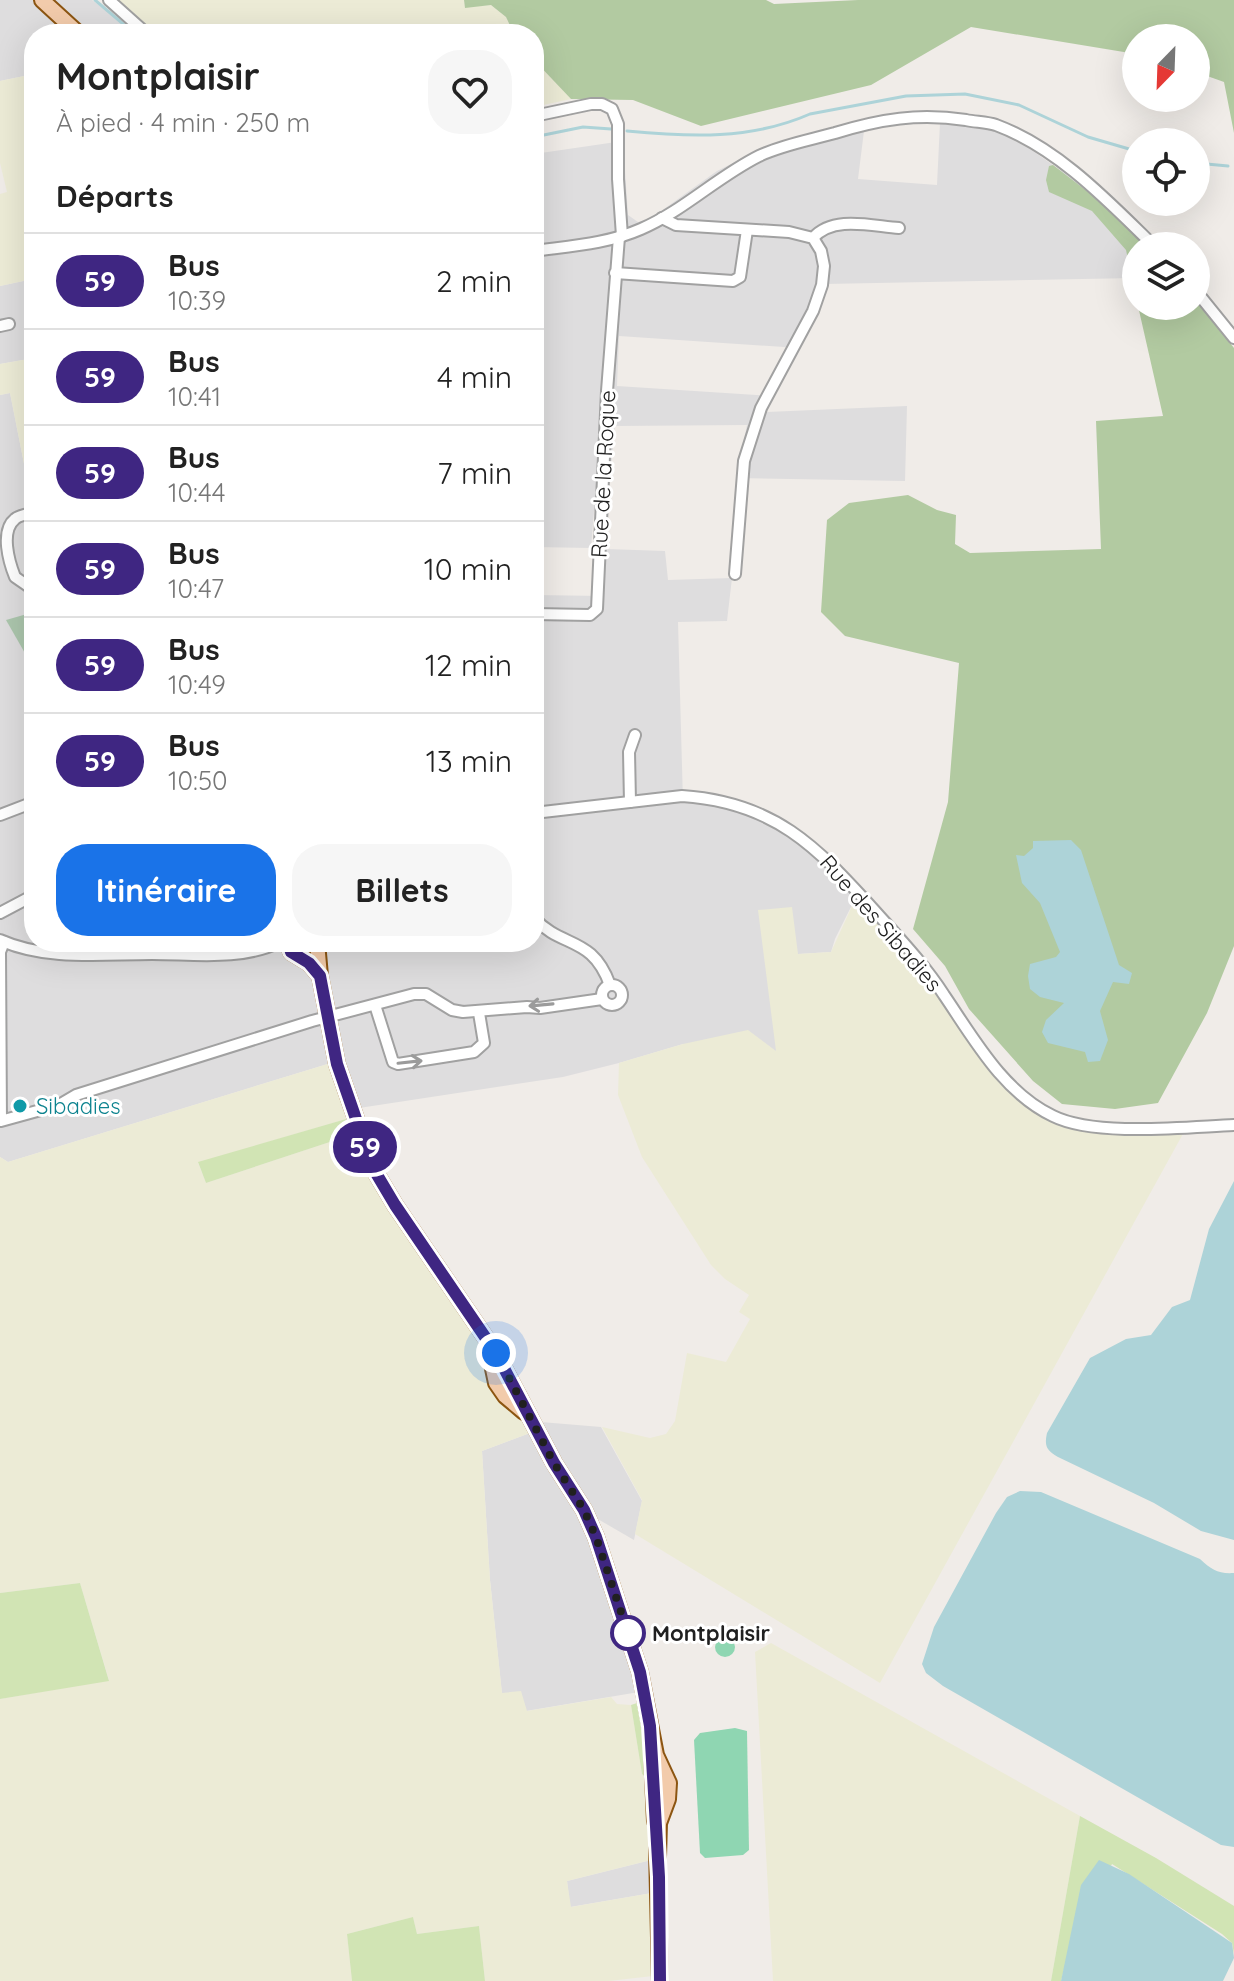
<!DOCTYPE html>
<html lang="fr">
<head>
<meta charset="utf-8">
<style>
  :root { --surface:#fff; --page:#f6f6f6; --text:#222; --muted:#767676; --line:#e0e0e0; --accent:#1a73e8 }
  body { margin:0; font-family:Quicksand,sans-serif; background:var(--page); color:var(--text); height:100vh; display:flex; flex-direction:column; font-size:30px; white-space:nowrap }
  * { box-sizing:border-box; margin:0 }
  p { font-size:26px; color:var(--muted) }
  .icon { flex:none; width:44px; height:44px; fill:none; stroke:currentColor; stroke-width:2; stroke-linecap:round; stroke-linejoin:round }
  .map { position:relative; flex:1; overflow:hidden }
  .panel { position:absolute; left:24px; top:24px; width:520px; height:928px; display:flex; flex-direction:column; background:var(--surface); border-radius:32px; box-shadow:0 8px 32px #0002 }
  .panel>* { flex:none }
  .badge { padding:0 16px; border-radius:26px; font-size:28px; line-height:52px }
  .needle { width:52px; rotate:203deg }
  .fabs { position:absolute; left:1122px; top:24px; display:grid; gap:16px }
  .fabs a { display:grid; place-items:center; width:88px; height:88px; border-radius:50%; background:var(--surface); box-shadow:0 8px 32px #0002; font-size:40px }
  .you { position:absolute; width:40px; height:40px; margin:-20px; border:6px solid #fff; border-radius:50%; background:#1a73e8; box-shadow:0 0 0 12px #1a73e833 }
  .map>.badge { position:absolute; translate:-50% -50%; box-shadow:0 0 0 4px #fff }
  h2 { padding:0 32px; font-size:30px; line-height:72px }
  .round { display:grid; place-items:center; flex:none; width:84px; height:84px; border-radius:32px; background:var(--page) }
  .headline { display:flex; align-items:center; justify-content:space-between; height:136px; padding:0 32px }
  h1 { font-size:38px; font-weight:700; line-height:60px }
  .button { display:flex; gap:16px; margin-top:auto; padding:16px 32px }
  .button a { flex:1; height:92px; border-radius:32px; background:var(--accent); color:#fff; font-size:32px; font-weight:700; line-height:92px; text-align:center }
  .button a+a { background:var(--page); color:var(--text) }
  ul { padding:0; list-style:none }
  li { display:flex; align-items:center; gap:24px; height:96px; padding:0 32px; border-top:2px solid var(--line) }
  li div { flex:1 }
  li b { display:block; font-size:30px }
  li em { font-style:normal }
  li .badge { min-width:88px; font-weight:700; text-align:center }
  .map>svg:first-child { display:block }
  .residential { fill:#deddde }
  .farmland { fill:#ecebd6 }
  .grass { fill:#d1e4b4 }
  .forest { fill:#b2caa1 }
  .cemetery { fill:#acc6ad }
  .pitch { fill:#8fd6b2 }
  .water { fill:#add3d8 }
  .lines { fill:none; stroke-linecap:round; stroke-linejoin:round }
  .stream { stroke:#add3d8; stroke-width:3 }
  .minor-casing { stroke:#a1a1a1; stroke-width:14 }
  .major-casing { stroke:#8c5511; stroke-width:18 }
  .minor { stroke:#fff; stroke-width:10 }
  .major { stroke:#f2cbab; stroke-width:14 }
  .oneway { stroke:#9b9b9b }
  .line-casing { stroke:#fff; stroke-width:18 }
  .line { stroke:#3f2682; stroke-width:12 }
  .walk { stroke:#202020; stroke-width:8; stroke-dasharray:0 14.4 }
  .culture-dot { fill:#0f9aa8; stroke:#fff; stroke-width:3 }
  .stop-dot { fill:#fff; stroke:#3f2682; stroke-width:4 }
  .labels { text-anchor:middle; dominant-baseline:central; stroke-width:6; stroke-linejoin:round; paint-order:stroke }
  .street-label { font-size:22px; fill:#202020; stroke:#fff }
  .culture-label { font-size:22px; fill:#0d838f; stroke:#fff; text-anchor:start }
  .stop-label { font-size:22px; font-weight:bold; fill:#202020; stroke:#fff; text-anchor:start }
</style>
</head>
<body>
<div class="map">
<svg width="1234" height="1981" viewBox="0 0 1234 1981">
  <rect width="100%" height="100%" fill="#f0ece8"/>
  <!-- residential -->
  <g class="residential">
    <path d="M0,0H92L137,34H34V74L0,81Z"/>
    <path d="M940,123L969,124L996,131L1030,149L1090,191L1126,248L1136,278L825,284L799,348L619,336L617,386L772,396L767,412L907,406L905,481L736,478L747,425L615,426L607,510L594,511L591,548L534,547V154L623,141L628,215L638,222L650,219L717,171L751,154L864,131L858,179L937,185Z"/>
    <path d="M28,280L34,306V358L0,364V286Z"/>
    <path d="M10,393L27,479L34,478V942H534V595L603,596L606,549L665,551L668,580L732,578L727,621L678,622L683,802L718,806L771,824L807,846L857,895L835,939L831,952L798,954L776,1051L683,1044L619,1063L563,1077L346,1110L331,1063L8,1162L0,1157V395Z"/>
    <path d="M541,1422L601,1427L642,1501L634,1540L596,1518L582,1524L629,1654L639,1692L526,1711L502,1694L490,1580L482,1451L530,1433Z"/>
    <path d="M651,1860L652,1893L570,1907L567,1881Z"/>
  </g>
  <!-- farmland -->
  <g class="farmland">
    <path d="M116,0H464L465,7L491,5L506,17L514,34H154Z"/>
    <path d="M534,60L546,72L571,99L534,107Z"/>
    <path d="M34,74V306L28,280L0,286V194L7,192L0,163V81Z"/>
    <path d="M34,358V478L27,479L10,393L0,395V364Z"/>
    <path d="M857,895L911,956L996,1072L1054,1120L1184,1132L880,1683L635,1534L642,1500L602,1427L650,1438L666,1434L675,1421L687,1353L726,1362L750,1319L739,1312L749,1295L725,1279L711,1265L642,1157L618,1095L619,1063L683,1044L748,1030L776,1051L758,910L792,907L798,954L831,952Z"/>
    <path d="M331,1063L346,1119L198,1163L206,1183L351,1135L366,1172L472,1330L485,1356L487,1378L495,1394L519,1417L530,1433L482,1451L490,1580L502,1693L521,1691L527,1711L611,1697L617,1704L631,1705L642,1774L648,1779L651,1860L567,1881L571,1907L652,1893L653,1976L609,1981H485L479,1926L417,1934L413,1917L347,1934L352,1981H0V1699L109,1680L80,1583L0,1593V1157L8,1162Z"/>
    <path d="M771,1643L1080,1816L1051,1981H773L755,1652Z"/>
  </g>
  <!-- grass -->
  <g class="grass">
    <path d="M346,1119L351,1135L206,1183L198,1162Z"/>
    <path d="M80,1583L109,1681L0,1699V1593Z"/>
    <path d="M640,1702L649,1766L648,1779L642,1774L631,1705Z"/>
    <path d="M1080,1816L1156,1858L1234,1906V1954L1232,1943L1222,1934L1112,1864L1071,1943L1061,1981H1051Z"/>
    <path d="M413,1917L417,1934L479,1926L485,1981H352L347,1934Z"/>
  </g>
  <!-- forest -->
  <g class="forest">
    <path d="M464,0H766L774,4L858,0H1234V133L1224,82L1196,72V38H1136V54L971,27L871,85L701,126L633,100L571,99L534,60V34H514L506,17L491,5L465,8Z"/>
    <path d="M1053,165L1109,208L1147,246H1136V295L1126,250L1092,211L1049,192L1046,180L1049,166Z"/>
    <path d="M1196,300L1234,348V946L1207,1013L1158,1103L1115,1109L1062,1104L1033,1081L969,1009L945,966L913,929L948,802L959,663L845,636L821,612L827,520L849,503L908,495L937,510L956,515L955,544L970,553L1101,549L1096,421L1163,416L1138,306H1196Z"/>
  </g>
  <!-- cemetery -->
  <path class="cemetery" d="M34,612V669L6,620Z"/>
  <!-- pitch -->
  <g class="pitch">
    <circle cx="725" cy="1647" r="10"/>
    <path d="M735,1728L747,1731L749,1850L743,1855L705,1858L700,1853L694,1740L700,1733Z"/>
  </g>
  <!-- water -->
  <g class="water">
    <path d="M1071,840L1081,850L1119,965L1132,973L1129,984L1113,982L1100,1011L1108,1040L1100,1061L1088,1062L1085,1052L1048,1043L1042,1032L1046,1020L1064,1003L1040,997L1030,989L1028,976L1030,964L1056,957L1060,952L1040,903L1022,883L1016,855L1024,856L1033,848V841Z"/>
    <path d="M1234,1181V1540L1201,1531L1154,1503L1058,1457C1047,1450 1044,1447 1047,1433L1090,1358L1126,1339L1151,1335L1172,1307L1190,1300L1209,1229Z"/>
    <path d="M1020,1491L1041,1492L1200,1559C1212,1570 1218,1574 1234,1573V1847L1221,1845L943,1686L926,1673L922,1664L934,1627L996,1513L1007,1497Z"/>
    <path d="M1099,1860L1129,1874L1232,1943L1234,1958L1223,1981H1061L1081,1885Z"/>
  </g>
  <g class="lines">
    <!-- stream -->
    <g class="stream">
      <path d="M95,0L135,34"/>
      <path d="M627,131C690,137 751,140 810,114L906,96L965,94L1019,105L1088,137L1136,151"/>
      <path d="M534,137L583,127L611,129"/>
      <path d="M1196,163L1228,166"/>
    </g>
    <defs>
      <g id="minor">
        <path d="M109,0L147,34"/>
        <path d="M534,116L591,104H602L612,109L618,124V179L622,236"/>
        <path d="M662,218L676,225L789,232L813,238L821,251L824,266L822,285L813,311L761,408L744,461L735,574"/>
        <path d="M813,238C833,215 871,226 899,228"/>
        <path d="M534,251C570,246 607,244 641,229C683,211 717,177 759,156C782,145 810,140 835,133C881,119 918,113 966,120C975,122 987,122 996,125C1058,148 1108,201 1154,246"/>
        <path d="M615,273L733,281L740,277L747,230"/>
        <path d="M1196,291L1234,338"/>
        <path d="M0,326L9,324"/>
        <path d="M34,513C28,514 19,515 15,519C0,531 9,562 15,577L28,586L34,584"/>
        <path d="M534,614L590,615L597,609L607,391L619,237"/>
        <path d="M630,802L629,752L635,735"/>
        <path d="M534,813L682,796C774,802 816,846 874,910C899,938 924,964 944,995C974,1039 1003,1092 1053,1116C1095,1137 1186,1127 1234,1125"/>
        <path d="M0,815L34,802"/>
        <path d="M0,913L34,895"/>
        <path d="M534,918C562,949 592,935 610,985"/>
        <path d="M0,940C47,961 102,954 152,954C194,954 241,961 280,942"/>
        <path d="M4,942L0,952L1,1121L59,1105L76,1095L312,1021L414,994H426L452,1010L463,1012L527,1007L540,1008L602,999"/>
        <path d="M66,954L67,942"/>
        <circle cx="612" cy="995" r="10"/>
        <path d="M375,1005L393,1062L398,1064L474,1052L484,1043L479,1013"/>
      </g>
      <g id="major">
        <path d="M42,0L79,34"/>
        <path d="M288,942L291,952L309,963L320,976"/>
        <path d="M317,942L320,976L337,1064L373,1168L395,1205L496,1353L554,1463L584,1510L596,1537L640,1672L656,1755L669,1783L668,1799L659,1823L658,1857"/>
        <path d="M489,1350L496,1383L505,1396L524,1412"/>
        <path d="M652,1754L655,1821"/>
        <path d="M657,1850L660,1981"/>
      </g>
    </defs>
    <!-- minor casing -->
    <use href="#minor" class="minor-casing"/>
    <!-- major casing -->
    <use href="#major" class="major-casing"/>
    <!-- minor -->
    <use href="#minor" class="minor"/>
    <!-- major -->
    <use href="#major" class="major"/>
  </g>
  <!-- one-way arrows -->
  <defs><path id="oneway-shaft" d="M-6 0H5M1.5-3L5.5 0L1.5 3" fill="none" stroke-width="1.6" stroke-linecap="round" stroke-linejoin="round" transform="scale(2)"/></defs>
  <g class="oneway">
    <use href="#oneway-shaft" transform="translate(541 1005) rotate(175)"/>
    <use href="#oneway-shaft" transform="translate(410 1062) rotate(-6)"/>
  </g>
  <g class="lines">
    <defs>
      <path id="line" d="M288,942L291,952L309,963L320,976L337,1064L373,1168L395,1205L496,1353L554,1463L584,1510L596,1537L640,1672L650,1726L659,1877L660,1981"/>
    </defs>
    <!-- line casing -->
    <use href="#line" class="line-casing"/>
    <!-- line -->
    <use href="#line" class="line"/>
    <!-- walk -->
    <path class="walk" d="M496,1353L554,1463L584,1510L596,1537L628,1633"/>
  </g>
  <!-- markers -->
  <circle class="culture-dot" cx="20" cy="1106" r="8"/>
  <circle class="stop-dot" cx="628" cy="1633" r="16"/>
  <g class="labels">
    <!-- street labels -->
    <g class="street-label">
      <text transform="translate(603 474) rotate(-87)">Rue de la Roque</text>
      <text transform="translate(881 923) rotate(49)">Rue des Sibadies</text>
    </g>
    <!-- culture labels -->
    <g class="culture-label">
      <text x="36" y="1106">Sibadies</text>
    </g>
    <!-- stop labels -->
    <g class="stop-label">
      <text x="652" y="1633">Montplaisir</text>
    </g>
  </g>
</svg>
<div class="fabs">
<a><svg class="needle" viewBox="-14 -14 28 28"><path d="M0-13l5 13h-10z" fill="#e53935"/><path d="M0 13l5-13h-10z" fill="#767676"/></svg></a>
<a><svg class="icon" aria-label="locate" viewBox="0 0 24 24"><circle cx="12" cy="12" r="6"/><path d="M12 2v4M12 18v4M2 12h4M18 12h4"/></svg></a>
<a><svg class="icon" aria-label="layers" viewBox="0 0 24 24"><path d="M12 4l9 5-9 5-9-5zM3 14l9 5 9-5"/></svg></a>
</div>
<div class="you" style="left:496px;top:1353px"></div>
<b class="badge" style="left:365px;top:1147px;background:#3f2682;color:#fff">59</b>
<section class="panel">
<div class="headline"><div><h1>Montplaisir</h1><p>À pied · 4 min · 250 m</p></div><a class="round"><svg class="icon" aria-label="heart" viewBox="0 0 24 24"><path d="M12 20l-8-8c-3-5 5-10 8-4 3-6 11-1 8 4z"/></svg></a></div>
<h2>Départs</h2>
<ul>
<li><span class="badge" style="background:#3f2682;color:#fff">59</span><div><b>Bus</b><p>10:39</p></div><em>2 min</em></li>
<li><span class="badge" style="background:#3f2682;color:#fff">59</span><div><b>Bus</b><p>10:41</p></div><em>4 min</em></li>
<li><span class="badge" style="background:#3f2682;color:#fff">59</span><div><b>Bus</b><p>10:44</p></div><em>7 min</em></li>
<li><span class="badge" style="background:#3f2682;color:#fff">59</span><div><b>Bus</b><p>10:47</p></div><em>10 min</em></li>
<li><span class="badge" style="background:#3f2682;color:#fff">59</span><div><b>Bus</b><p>10:49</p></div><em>12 min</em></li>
<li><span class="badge" style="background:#3f2682;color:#fff">59</span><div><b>Bus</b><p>10:50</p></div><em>13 min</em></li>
</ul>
<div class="button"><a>Itinéraire</a><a>Billets</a></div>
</section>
</div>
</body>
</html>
